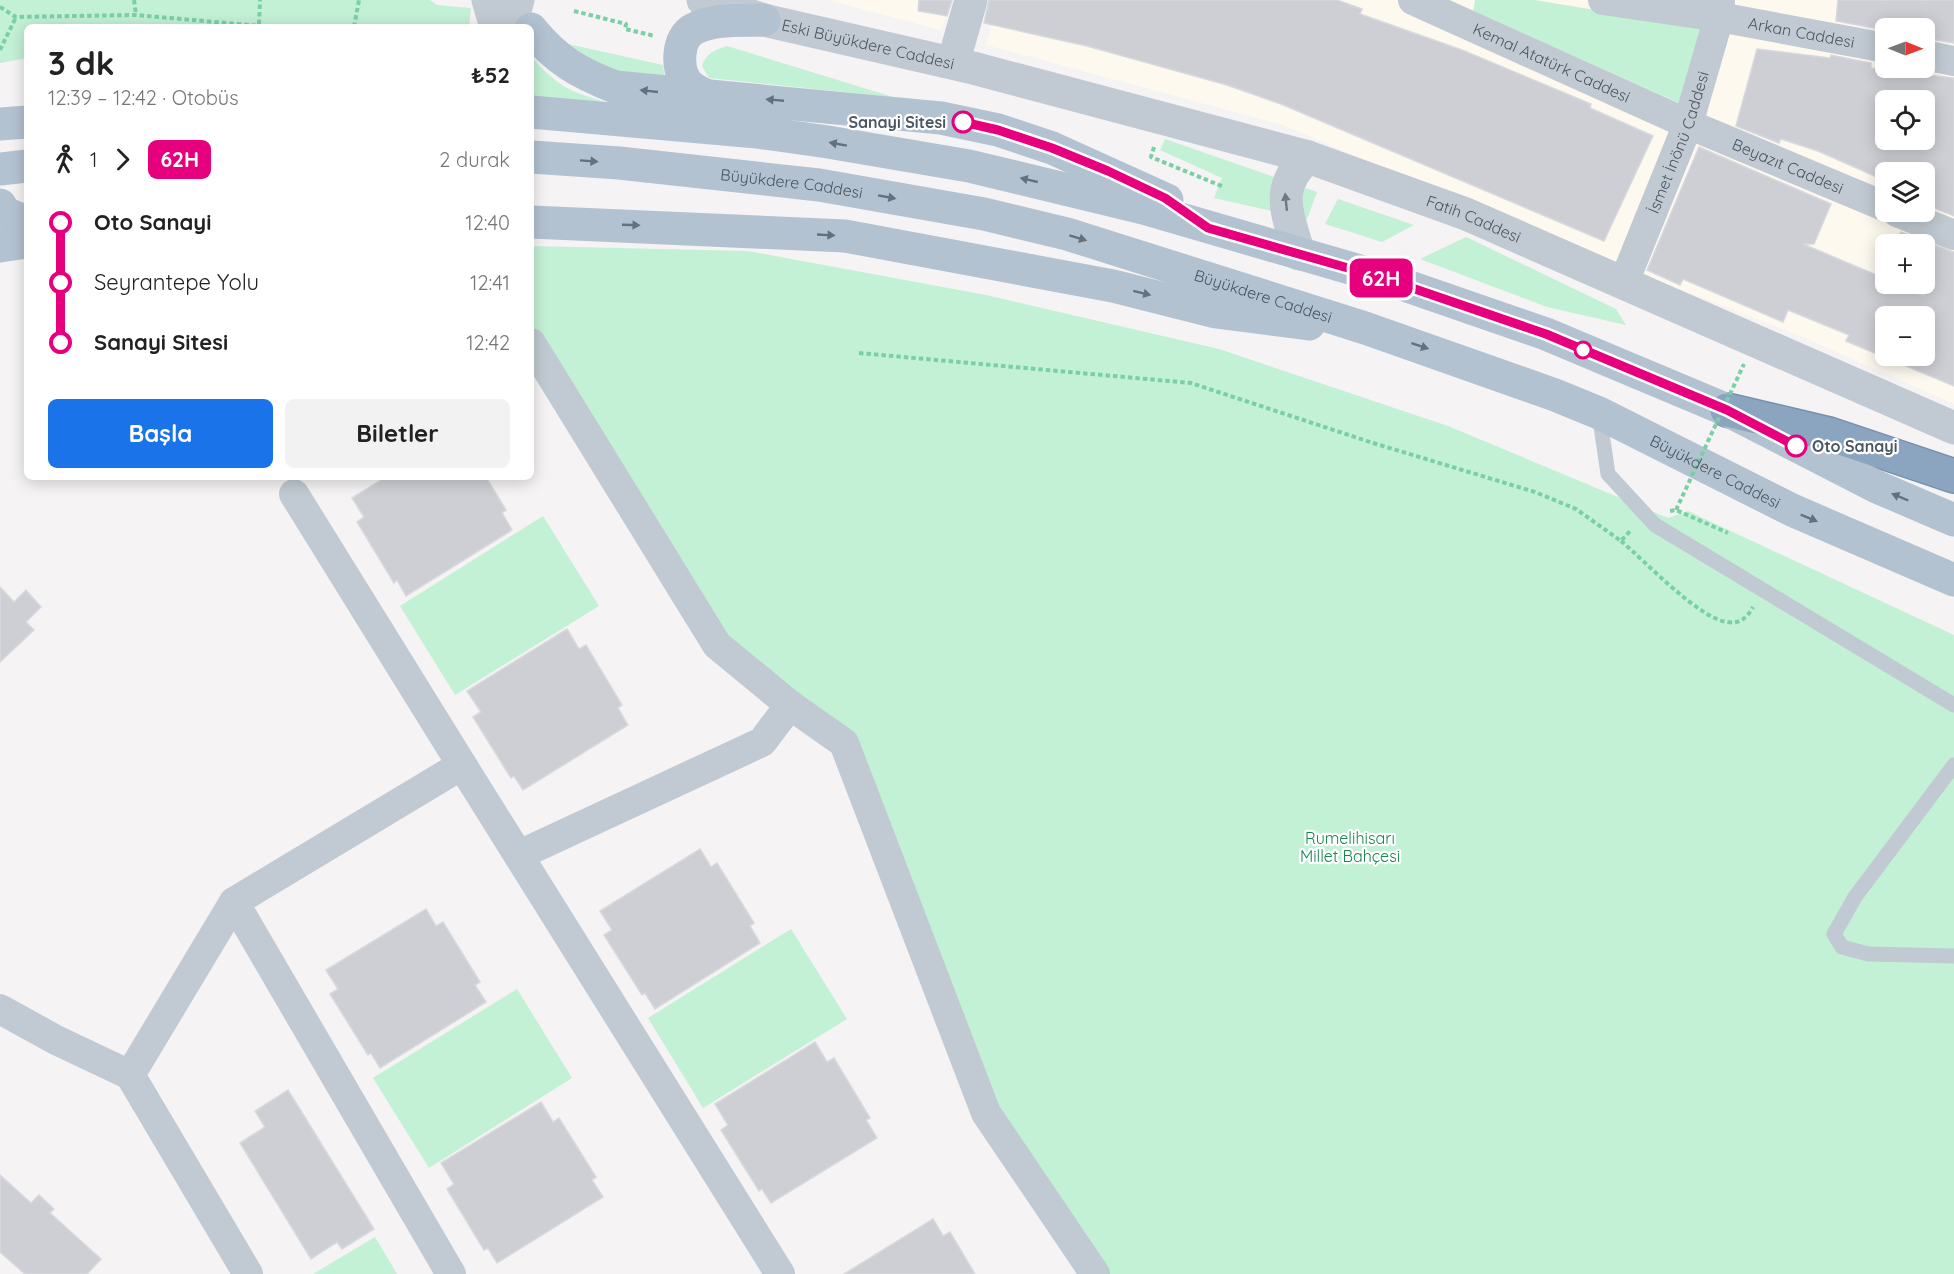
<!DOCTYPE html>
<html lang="tr">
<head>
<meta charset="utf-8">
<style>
  :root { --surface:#fff; --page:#f2f2f2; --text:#222; --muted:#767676; --accent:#1a73e8 }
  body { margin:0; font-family:Quicksand,sans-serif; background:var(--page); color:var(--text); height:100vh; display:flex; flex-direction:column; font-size:22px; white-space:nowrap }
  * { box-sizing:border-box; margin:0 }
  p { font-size:20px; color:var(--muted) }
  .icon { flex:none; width:33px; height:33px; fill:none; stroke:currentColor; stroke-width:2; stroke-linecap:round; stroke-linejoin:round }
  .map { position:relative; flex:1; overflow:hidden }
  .side { position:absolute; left:24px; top:24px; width:510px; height:456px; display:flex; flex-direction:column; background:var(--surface); border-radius:9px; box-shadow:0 3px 15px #0003 }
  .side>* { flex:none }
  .badge { padding:0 12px; border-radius:9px; font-size:21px; line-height:39px }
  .needle { width:39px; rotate:91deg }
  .controls { position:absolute; left:1875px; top:18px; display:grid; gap:12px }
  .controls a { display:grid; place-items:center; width:60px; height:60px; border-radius:9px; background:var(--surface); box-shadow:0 3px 15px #0003; font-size:30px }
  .map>.badge { position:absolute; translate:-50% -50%; box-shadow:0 0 0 3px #fff }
  .legs { display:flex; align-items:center; gap:9px; height:66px; padding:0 24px; font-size:20px }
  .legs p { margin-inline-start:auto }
  .summary { display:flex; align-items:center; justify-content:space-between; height:102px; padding:0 24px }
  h1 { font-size:33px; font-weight:700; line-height:45px }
  .button { display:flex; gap:12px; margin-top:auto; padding:12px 24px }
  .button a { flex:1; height:69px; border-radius:9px; background:var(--accent); color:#fff; font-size:24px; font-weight:700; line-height:69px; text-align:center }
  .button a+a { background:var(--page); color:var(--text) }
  ul { padding:0 24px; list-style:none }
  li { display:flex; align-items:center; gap:21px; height:60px; font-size:22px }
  li i { display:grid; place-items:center; width:9px; height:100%; margin:0 8px; background:currentColor }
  li i::after { content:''; width:15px; height:15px; margin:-8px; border:4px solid; border-radius:50%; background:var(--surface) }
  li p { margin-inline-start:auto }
  li:first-child i { background:linear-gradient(#0000 50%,currentColor 0) }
  li:last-child i { background:linear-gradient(currentColor 50%,#0000 0) }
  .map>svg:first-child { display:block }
  .commercial { fill:#fdf9ef; fill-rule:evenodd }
  .green { fill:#c3f1d5 }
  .building { fill:#cdcfd5; stroke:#d7d9de; stroke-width:1.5; fill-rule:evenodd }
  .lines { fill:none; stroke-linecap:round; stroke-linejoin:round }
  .motorway-casing { stroke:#7690ad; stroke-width:36 }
  .path { stroke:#7ad0a6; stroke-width:4; stroke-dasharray:4.5 3; stroke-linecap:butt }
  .service { stroke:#c1cad2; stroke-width:15 }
  .minor { stroke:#c1cad2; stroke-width:30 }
  .tertiary { stroke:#c1cad2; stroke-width:33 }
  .primary { stroke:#b3c2d1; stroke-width:33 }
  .motorway { stroke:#8ba5c1; stroke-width:33 }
  .path-bridge { stroke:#7ad0a6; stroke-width:4; stroke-dasharray:4.5 3; stroke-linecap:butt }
  .oneway { fill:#64717d }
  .oneway2 { fill:#6e7983 }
  .line-1-casing { stroke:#fff; stroke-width:14 }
  .line-1 { stroke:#e6007e; stroke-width:9 }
  .stop-1-dot { fill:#fff; stroke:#e6007e; stroke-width:3 }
  .labels { text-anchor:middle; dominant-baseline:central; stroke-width:4.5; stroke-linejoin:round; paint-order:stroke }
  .street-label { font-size:16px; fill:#4a5661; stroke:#fff }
  .stop-label { font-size:16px; font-weight:bold; fill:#4a5661; stroke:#fff; text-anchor:end }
  .park-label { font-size:16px; fill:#17864f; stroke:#fff }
</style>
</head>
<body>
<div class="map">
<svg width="1954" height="1274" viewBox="0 0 1954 1274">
  <rect width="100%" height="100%" fill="#f5f3f3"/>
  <!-- commercial -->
  <g class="commercial">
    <path d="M827,0H952L941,30Z"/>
    <path d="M999,0H1954V404L1803,337L1557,242L1283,125L986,45ZM1886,28H1924V68H1886ZM1886,100H1924V140H1886ZM1886,172H1924V212H1886ZM1886,244H1924V284H1886ZM1886,316H1924V356H1886Z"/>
  </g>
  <!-- green -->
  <g class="green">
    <path d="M0,0H430L437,5L471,8L469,27H27V58L0,63Z"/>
    <path d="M1475,0H1535L1703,28L1679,103L1473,11Z"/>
    <path d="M568,44L663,65L666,86L626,81Z"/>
    <path d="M727,46L893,97L709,78L702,66C706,53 715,50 727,46Z"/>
    <path d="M531,56C541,68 552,79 565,87C600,106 677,116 718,125L531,103Z"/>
    <path d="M1165,139L1317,192L1307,219L1214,198L1222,178L1160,150Z"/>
    <path d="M1338,199L1414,225L1382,242L1325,224Z"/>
    <path d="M1466,237L1616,309L1626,325L1547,307L1420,259Z"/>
    <path d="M531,246L748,251L986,295L1219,349L1448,426L1668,518L1688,511L1954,635V1274H1105L987,1099L850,733L727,640L531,322Z"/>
    <path d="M543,516L599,606L455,695L400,606Z"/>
    <path d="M791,929L847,1019L703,1108L648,1018Z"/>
    <path d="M517,989L572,1078L429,1168L373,1078Z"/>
    <path d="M375,1237L397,1274H313Z"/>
  </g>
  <!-- building -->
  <g class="building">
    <path d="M919,0H952L947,16L918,11Z"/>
    <path d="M989,0H1337L1362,9L1360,14L1462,50L1591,104L1590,108L1653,136L1604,241L1281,104L1227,85L1087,46L984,23Z"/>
    <path d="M1838,0H1954V43L1924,38V28L1878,29L1836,21Z"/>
    <path d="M1757,49L1830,58L1831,55L1871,63V68L1954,78V216L1924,204V172H1886V181L1818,151L1781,139L1779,143L1736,126ZM1886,100H1924V140H1886Z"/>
    <path d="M1699,147L1831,204L1814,244H1803L1886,279V284H1896L1924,296V244H1895L1901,232L1954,252V386L1846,341L1849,335L1788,310L1783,322L1683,279L1680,285L1647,270ZM1886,316H1924V356H1886Z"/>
    <path d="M386,477H486L506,510L502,513L512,530L406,596L397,580L394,583L357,522L364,517L352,498Z"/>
    <path d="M0,587L14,602L26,590L41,607L26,622L34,630L0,662Z"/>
    <path d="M567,629L579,649L586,645L622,705L618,708L628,725L523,790L514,776L511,778L473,717L481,712L467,691Z"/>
    <path d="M700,849L711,867L717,863L754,923L750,926L760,943L655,1009L645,993L642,995L604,935L612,930L600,911Z"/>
    <path d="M426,909L436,926L443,922L480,982L475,985L486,1002L380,1068L371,1053L368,1055L330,994L338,989L326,970Z"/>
    <path d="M815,1042L827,1062L834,1058L870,1118L866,1120L877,1138L771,1203L762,1189L759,1191L721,1130L728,1125L715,1104Z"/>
    <path d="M288,1090L374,1229L342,1249L337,1242L311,1259L240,1143L265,1127L255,1111Z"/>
    <path d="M541,1102L553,1122L559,1118L596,1177L592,1180L603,1197L497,1263L488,1248L484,1250L447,1189L454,1184L441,1163Z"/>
    <path d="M0,1175L31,1203L39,1195L54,1209L50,1213L101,1259L87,1274H25L0,1252Z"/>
    <path d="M933,1219L943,1236L950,1232L975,1274H844Z"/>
  </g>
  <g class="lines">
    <defs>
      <path id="motorway" d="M1727,410L1829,434L1954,476"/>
    </defs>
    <!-- motorway casing -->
    <use href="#motorway" class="motorway-casing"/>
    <!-- path -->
    <g class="path">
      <path d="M134,0L136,15"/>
      <path d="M0,7L16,17L136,15L272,27"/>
      <path d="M574,11L626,24L625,29L655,36"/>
      <path d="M259,24L260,0"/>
      <path d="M354,27L359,0"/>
      <path d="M0,50L16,17"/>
      <path d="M1154,147L1151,157L1224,187"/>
      <path d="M859,353L1191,383L1373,443L1535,492L1576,509L1621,541L1631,530"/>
      <path d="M1670,511L1676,510L1728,533"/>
      <path d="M1621,541C1645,561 1698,618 1727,622C1740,624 1747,618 1753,607"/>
    </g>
    <!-- service -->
    <g class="service">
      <path d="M1599,413L1608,474L1655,525L1954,705"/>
      <path d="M1954,765L1855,897L1834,934L1842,947L1868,954L1954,956"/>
    </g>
    <!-- minor -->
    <g class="minor">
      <path id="s1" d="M1413,0L1688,124L1886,207"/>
      <path id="s2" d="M1603,0L1719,17L1886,48"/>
      <path d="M1924,55L1954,61"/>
      <path d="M1897,212L1954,235"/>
      <path id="s3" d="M1624,282L1688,124L1719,17L1720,0"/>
      <path d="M531,343L717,645L790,705L844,743L986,1113L1095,1274"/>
      <path d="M294,494L462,765"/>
      <path d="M519,855L762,742L790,705"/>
      <path d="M234,902L451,1274"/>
      <path d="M0,1009L56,1040L130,1075L234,902L462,765L780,1274"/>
      <path d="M130,1075L248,1274"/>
    </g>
    <!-- tertiary -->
    <g class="tertiary">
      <path d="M488,0L496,27"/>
      <path id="s4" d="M703,0L764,20L973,68L1308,157L1466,214L1954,428"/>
      <path d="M510,27L518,0"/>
      <path d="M956,53L971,0"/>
      <path d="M1299,254C1288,214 1273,188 1308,157"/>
    </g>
    <!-- primary -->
    <g class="primary">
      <path d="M531,29C556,60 579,73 615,87L941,118L998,130L1052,148L1167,200"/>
      <path d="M707,96C701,93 692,89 687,83C676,69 677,37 694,29C715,18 741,21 764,20"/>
      <path d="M531,112L757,132L828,142L969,166L1143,208L1384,278L1546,334L1727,410L1877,487L1954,520"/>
      <path d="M0,124L27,122"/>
      <path id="s5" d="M531,157L619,163L819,185L984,214L1067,234L1365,328L1555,395L1599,413L1792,510L1954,580"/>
      <path d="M0,169L27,166"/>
      <path d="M0,205L5,213L27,222"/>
      <path d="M531,222L845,236L1113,286L1216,312L1309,324"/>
      <path d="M0,246L27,242"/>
    </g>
    <!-- motorway -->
    <use href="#motorway" class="motorway"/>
    <!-- path-bridge -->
    <path class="path-bridge" d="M1676,510L1744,364"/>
  </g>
  <!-- one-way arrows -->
  <defs><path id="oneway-solid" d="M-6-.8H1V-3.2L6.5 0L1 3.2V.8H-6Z" transform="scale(1.5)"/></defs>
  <g class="oneway">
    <use href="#oneway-solid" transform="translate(649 91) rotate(-174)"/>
    <use href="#oneway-solid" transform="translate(775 100) rotate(-175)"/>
    <use href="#oneway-solid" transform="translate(838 144) rotate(-170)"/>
    <use href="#oneway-solid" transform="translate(589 161) rotate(4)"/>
    <use href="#oneway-solid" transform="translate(1029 180) rotate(-167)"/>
    <use href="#oneway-solid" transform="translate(887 197) rotate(10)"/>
    <use href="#oneway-solid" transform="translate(631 225) rotate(2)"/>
    <use href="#oneway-solid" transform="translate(826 235) rotate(3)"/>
    <use href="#oneway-solid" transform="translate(1078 238) rotate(17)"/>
    <use href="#oneway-solid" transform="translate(1142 293) rotate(14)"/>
    <use href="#oneway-solid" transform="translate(1420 346) rotate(18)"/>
    <use href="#oneway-solid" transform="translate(1900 497) rotate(-157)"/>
    <use href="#oneway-solid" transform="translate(1809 518) rotate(22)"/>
  </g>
  <use class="oneway2" href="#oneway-solid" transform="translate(1286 202) rotate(-96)"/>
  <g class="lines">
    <defs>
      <path id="line-1" d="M963,122L998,130L1052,148L1108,171L1165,198L1208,228L1383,278L1546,334L1727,410L1796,446"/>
    </defs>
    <!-- line-1 casing -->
    <use href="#line-1" class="line-1-casing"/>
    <!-- line-1 -->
    <use href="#line-1" class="line-1"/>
  </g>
  <!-- markers -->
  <g class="stop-1-dot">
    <circle cx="963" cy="122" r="10"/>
    <circle cx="1583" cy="350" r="8"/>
    <circle cx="1796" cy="446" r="10"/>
  </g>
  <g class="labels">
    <!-- street labels -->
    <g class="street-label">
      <text stroke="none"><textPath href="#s2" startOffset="201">Arkan Caddesi</textPath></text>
      <text stroke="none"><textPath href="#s4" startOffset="171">Eski Büyükdere Caddesi</textPath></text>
      <text stroke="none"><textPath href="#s1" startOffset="152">Kemal Atatürk Caddesi</textPath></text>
      <text stroke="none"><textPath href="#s3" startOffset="150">İsmet İnönü Caddesi</textPath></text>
      <text stroke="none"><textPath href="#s1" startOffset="410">Beyazıt Caddesi</textPath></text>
      <text stroke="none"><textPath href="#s5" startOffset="262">Büyükdere Caddesi</textPath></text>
      <text stroke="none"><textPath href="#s4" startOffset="802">Fatih Caddesi</textPath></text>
      <text stroke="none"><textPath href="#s5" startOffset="748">Büyükdere Caddesi</textPath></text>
      <text stroke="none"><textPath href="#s5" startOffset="1234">Büyükdere Caddesi</textPath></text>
    </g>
    <!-- stop labels -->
    <g class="stop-label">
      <text x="946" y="122">Sanayi Sitesi</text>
      <text x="1812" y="446" text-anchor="start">Oto Sanayi</text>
    </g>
    <!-- park labels -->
    <g class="park-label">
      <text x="1350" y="838">Rumelihisarı<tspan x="1350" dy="18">Millet Bahçesi</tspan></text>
    </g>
  </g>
</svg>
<div class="controls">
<a><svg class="needle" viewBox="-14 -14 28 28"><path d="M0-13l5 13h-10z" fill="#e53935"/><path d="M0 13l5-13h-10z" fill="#767676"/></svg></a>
<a><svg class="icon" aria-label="locate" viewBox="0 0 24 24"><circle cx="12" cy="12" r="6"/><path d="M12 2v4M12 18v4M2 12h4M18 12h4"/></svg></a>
<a><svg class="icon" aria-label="layers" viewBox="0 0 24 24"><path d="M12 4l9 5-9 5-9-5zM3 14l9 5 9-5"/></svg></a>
<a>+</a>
<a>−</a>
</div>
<b class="badge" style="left:1381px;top:278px;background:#e6007e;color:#fff">62H</b>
<section class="side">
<div class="summary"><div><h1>3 dk</h1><p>12:39 – 12:42 · Otobüs</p></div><b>₺52</b></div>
<div class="legs"><svg class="icon" aria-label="walk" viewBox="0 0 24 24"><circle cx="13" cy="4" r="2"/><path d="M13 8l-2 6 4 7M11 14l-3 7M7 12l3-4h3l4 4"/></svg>1<svg class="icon" aria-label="forward" viewBox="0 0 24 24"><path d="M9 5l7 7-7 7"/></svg><b class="badge" style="background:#e6007e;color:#fff">62H</b><p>2 durak</p></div>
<ul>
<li><i style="color:#e6007e"></i><b>Oto Sanayi</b><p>12:40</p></li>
<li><i style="color:#e6007e"></i><span>Seyrantepe Yolu</span><p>12:41</p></li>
<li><i style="color:#e6007e"></i><b>Sanayi Sitesi</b><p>12:42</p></li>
</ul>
<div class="button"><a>Başla</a><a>Biletler</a></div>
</section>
</div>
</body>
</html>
